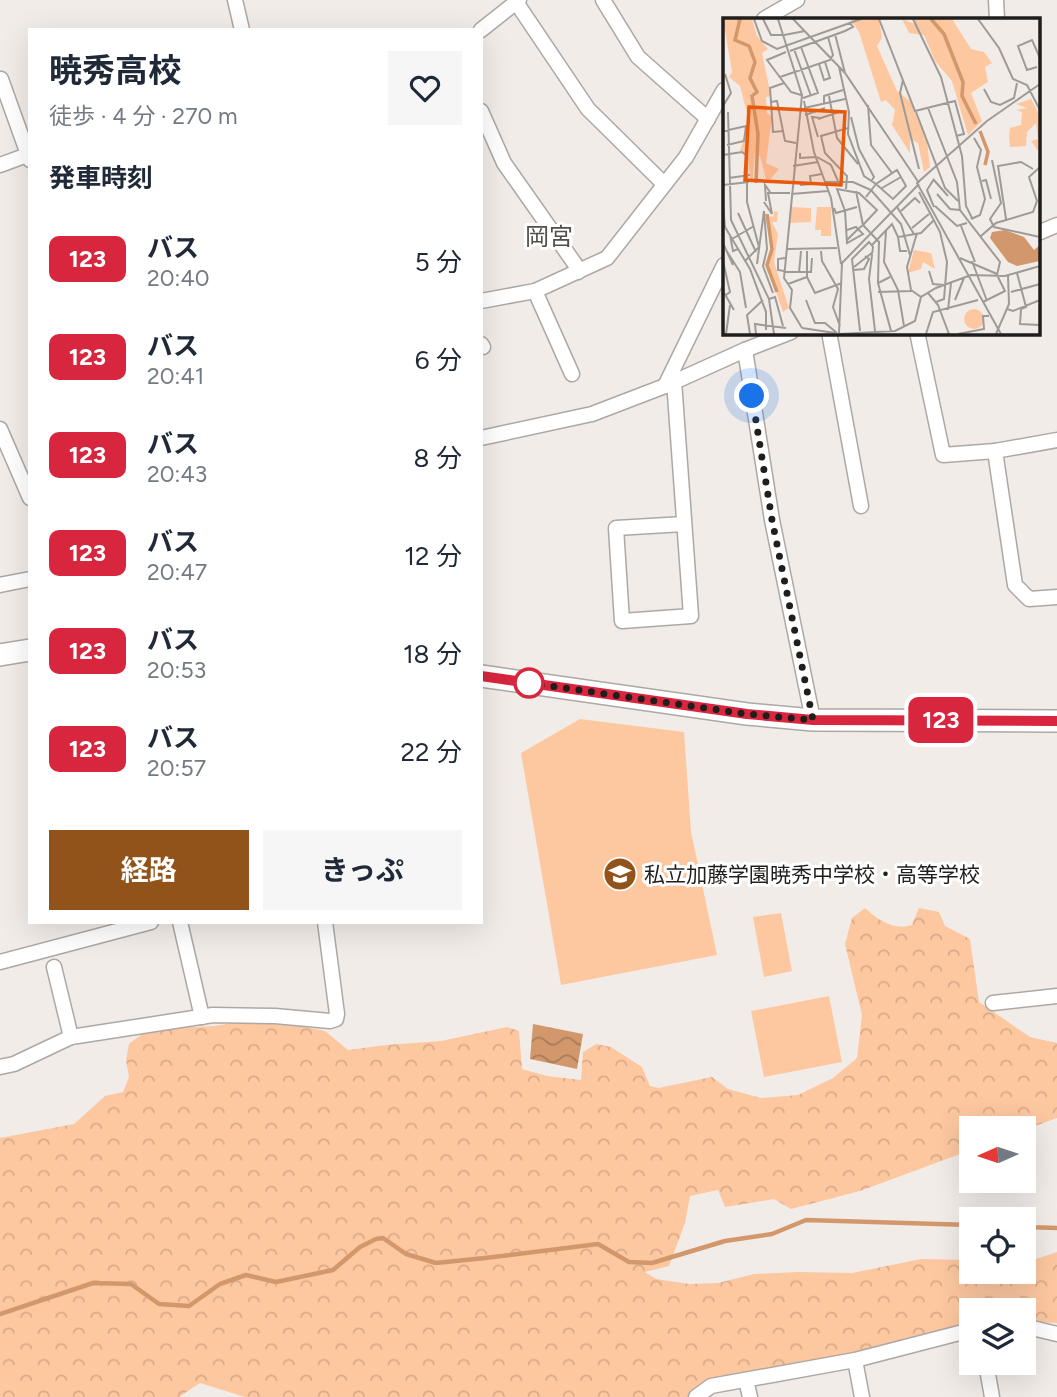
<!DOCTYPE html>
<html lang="ja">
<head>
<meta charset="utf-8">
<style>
  :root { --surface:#fff; --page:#f6f6f7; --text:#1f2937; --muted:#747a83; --accent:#92531b }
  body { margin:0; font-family:Figtree,"Noto Sans JP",sans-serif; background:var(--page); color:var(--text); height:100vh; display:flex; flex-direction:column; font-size:26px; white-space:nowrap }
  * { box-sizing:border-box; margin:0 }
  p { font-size:23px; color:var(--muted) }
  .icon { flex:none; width:38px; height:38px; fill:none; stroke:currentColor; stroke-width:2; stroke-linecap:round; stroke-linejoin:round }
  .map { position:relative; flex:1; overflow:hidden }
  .details { position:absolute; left:28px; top:28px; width:455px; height:896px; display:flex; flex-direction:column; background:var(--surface); border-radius:0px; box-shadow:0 7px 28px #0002 }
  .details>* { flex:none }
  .badge { padding:0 14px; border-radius:10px; font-size:24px; line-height:46px }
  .needle { width:46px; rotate:267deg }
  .controls { position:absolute; left:959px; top:1116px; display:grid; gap:14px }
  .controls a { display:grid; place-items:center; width:77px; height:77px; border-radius:0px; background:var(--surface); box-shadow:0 7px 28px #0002; font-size:35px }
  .you { position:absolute; width:35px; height:35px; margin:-18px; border:5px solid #fff; border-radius:50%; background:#1a73e8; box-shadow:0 0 0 10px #1a73e833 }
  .map>.badge { position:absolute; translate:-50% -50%; box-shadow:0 0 0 4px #fff }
  h2 { padding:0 21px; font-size:26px; line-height:63px }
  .round { display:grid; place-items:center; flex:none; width:74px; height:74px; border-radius:0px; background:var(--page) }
  .head { display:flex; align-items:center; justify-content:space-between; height:119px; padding:0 21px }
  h1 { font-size:33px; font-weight:700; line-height:52px }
  .button { display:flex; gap:14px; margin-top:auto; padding:14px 21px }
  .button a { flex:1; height:80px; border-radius:0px; background:var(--accent); color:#fff; font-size:28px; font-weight:700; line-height:80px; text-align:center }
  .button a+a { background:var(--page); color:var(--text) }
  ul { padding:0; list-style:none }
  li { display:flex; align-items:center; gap:21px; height:98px; padding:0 21px }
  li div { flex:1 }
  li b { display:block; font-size:26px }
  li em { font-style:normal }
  li .badge { min-width:77px; font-weight:700; text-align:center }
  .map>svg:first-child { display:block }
  .forest { fill:url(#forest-crowns) }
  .pitch { fill:#fdc7a0 }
  .water { fill:url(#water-waves) }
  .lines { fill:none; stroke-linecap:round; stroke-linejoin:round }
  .stream { stroke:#d2986c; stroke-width:4.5 }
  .minor-casing { stroke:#aea8a4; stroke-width:17 }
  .secondary-casing { stroke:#aea8a4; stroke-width:24 }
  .minor { stroke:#fff; stroke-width:14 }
  .secondary { stroke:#fff; stroke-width:21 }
  .line-casing { stroke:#fff; stroke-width:16 }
  .line { stroke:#d7263d; stroke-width:10 }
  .walk { stroke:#201e1c; stroke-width:7; stroke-dasharray:0 12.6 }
  .stop-dot { fill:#fff; stroke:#d7263d; stroke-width:3.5 }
  .labels { text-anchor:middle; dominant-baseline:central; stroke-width:6; stroke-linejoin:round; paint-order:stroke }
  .poi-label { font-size:21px; fill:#201e1c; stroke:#fff; text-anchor:start }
  .quarter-label { font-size:24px; fill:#534e4a; stroke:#fff }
  .inset-river { fill:none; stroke:#d2986c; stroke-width:3.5 }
  .inset-road { fill:none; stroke:#9e9a96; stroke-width:2 }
  .view { fill:#e8590c; fill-opacity:0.15; stroke:#e8590c; stroke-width:3.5 }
  .inset-edge { fill:none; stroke:#201e1c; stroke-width:3.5 }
</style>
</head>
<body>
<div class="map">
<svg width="1057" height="1397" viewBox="0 0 1057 1397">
  <defs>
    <pattern id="forest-crowns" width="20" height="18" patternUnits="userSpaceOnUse" patternTransform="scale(1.75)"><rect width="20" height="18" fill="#fdc7a0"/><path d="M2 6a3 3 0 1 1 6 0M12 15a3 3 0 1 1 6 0" fill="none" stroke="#d9aa89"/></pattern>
    <pattern id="water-waves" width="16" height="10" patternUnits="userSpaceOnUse" patternTransform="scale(1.75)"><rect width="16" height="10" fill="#d2986c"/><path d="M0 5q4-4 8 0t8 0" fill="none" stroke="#aa7b58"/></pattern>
  </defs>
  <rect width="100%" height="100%" fill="#f2ece8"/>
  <!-- forest -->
  <path class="forest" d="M865,908C878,920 894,931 912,925L919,908L939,912L945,926L970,939L979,1002L1030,1037L1057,1043V1118L1024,1130V1129H971V1150L860,1191L791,1209L774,1199L725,1207L718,1190L690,1196L685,1223L669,1266L645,1272L656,1279L690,1284L718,1283L754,1274L798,1272L852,1273L921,1259L971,1260V1272H1024V1258L1036,1259L1057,1252V1323L1024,1321V1311H971V1321C885,1352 796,1368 706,1386L689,1397H245L200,1383L179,1397H0V1138L74,1124L105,1096L123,1092L129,1077L126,1060L129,1044L142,1034L172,1028L215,1026L242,1021L271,1020L325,1031L348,1050L386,1045L441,1041L507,1027L519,1031L522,1069L547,1076L581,1080L583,1052L596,1044L611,1047L642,1067L650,1086L658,1088L712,1077L728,1089L761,1098L798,1095L833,1078L857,1058L862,1015L845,944L852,918Z"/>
  <!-- pitch -->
  <g class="pitch">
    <path d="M580,719L684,732L691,832L717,955L561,985L521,753Z"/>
    <path d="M781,913L792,971L764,977L753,917Z"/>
    <path d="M829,996L842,1062L764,1077L751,1011Z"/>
  </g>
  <!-- water -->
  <path class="water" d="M533,1024L583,1034L577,1069L530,1059Z"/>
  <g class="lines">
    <!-- stream -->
    <g class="stream">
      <path d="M1024,1227L1057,1228"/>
      <path d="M0,1314L93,1283L131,1284L159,1304L189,1306L220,1284L246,1275L276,1282L333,1270L360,1247L376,1239L383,1238L406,1254L436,1263L485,1258L598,1244L629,1262L652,1263L725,1241L772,1234L806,1220L971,1225"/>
    </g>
    <defs>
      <g id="minor">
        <path d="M235,0L242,30"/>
        <path d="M603,0L638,57L708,119"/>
        <path d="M996,0L997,19"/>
        <path d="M516,2L588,109L664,184"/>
        <path d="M764,19L797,0"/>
        <path d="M481,30L519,0"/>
        <path d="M1,79L30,160"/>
        <path d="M481,111L504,163L575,264L578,272"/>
        <path d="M0,165L30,154"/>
        <path d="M1038,233L1057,225"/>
        <path d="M535,291L572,374"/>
        <path d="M481,301L535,291L607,258L686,157L724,90"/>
        <path d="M829,332L861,506"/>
        <path d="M917,332L943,455L995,451L1057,440"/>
        <path d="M481,344L483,347"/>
        <path d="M745,350L772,520L813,720"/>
        <path d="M674,381L691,616L622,621L616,528L684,524"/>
        <path d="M665,386L724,265"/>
        <path d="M0,429L30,498"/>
        <path d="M481,438L592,414L665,386L745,350L791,332"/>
        <path d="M995,451L1015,585L1029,599L1057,597"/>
        <path d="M0,585L30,579"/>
        <path d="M180,922L202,1017"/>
        <path d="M0,962L151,922"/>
        <path d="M54,967L71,1037"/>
        <path d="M993,1003L1057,996"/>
        <path d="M0,1067L14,1064L71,1037L213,1015L275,1016L330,1021L336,1019L337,1014L325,922"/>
        <path d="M1024,1326L1057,1334"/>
        <path d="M855,1360L862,1397"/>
        <path d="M986,1363L992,1397"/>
        <path d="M746,1380L750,1397"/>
        <path d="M696,1397L711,1386L855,1360L971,1330"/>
      </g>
      <g id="secondary">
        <path d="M0,655L30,650"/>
        <path d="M481,676L747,714L813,720L1057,721"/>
      </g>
    </defs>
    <!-- minor casing -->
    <use href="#minor" class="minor-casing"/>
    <!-- secondary casing -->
    <use href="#secondary" class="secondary-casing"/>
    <!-- minor -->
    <use href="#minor" class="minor"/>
    <!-- secondary -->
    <use href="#secondary" class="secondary"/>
  </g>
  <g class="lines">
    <defs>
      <path id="line" d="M481,676L747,714L813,720L1057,721"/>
    </defs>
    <!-- line casing -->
    <use href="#line" class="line-casing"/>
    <!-- line -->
    <use href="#line" class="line"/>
    <!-- walk -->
    <path class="walk" d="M529,683L747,714L813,720L772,520L752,396"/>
  </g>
  <!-- icons -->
  <defs>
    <symbol id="school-disc" viewBox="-11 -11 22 22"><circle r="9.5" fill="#92531b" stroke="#fff"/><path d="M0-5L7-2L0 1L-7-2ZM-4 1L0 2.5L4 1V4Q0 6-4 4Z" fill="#fff"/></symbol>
  </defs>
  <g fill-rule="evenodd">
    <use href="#school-disc" x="601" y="855" width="38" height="38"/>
  </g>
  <!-- markers -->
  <circle class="stop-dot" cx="529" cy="683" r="14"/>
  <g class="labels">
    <!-- poi labels -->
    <g class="poi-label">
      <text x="644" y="874">私立加藤学園暁秀中学校・高等学校</text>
    </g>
    <!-- quarter labels -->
    <g class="quarter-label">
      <text x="549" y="236">岡宮</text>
    </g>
  </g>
  <!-- overview -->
  <g transform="translate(723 18)">
    <rect width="317" height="317" fill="#f2ece8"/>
    <path d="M0,1H29L34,18L45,31L39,35L48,78L43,79L44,95L49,99L43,145L56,151L44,165L37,138L32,135L29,168L24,138L17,133L26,103L17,68L6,59L9,54ZM127,1H156L159,20L154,28L174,73L187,83L204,123L207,149L201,154L195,125L187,121V135L169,107L172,92L163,82L158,84L136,14ZM179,1L192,6V1H229L248,31L261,34L269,45L262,49L265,64L248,75L259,103L245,117L229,63L212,43L201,17L186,15ZM308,81L317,98V145L316,134L308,123L315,121L313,105L304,114L303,128L287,129L286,119L287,110L298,107L299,94L293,92L304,90L293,86ZM51,193L55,194L54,204H49L55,216L51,244L66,290L60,294L44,248L49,230L45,198L50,199ZM191,232L208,235L212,251L200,244L198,251L185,255Z" fill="#fdc7a0"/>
    <path d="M67,189L88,190V204L66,205ZM94,189H108V218H98V212H92ZM241 301a10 10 0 1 1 20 0a10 10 0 1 1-20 0Z" fill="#fdc7a0"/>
    <path d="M282,212L301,219L311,232L317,227V243L294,248L285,244L267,220L269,214Z" fill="#d2986c"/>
    <path class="inset-river" d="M17,1L12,22L26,28L32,44L27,60L34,74L29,78L35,116L33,165M208,1L221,16L240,64L239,78L253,106M257,113L265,134L262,147M44,196L49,231L44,247L54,274"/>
    <path class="inset-road" d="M31,1L39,23L54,31L138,1M40,1L48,17H60M55,1L79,77L61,260L69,272L67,290L79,310M70,1L122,55L196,165M156,1L192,93L232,83L241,116L233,118M190,1L218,59L239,138L243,188L249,200M255,1L276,30L290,61L304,67L317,92M112,16L122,55M61,17L82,13M78,29L95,75L80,80M71,31L88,78M67,33L122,13L130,9L127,5M63,34L44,42L68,74L78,77M0,39V70M96,46L101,62L107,60L102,44M116,49L126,94L125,116L141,158L153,166L170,181L183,168L174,152L153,166L143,179M314,49L304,52L295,28L309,22L317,40M57,59L107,42L110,37L105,19M180,62L177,75L196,151M61,65L47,70L48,84L54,83L62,123L73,125M261,71L268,84L277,87L291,80L294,65M106,78L114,120L135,146M81,83L91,134L108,180L118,246M48,84L50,114L61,113M101,85V78L120,72M145,87L148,127L169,155M0,88L8,75L2,56M81,90L122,81M205,90L234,164L237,192L277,244L274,257L282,273L260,284M5,94L8,202L46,281L51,316M193,94L222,170L235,183M82,97L102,90M128,99L136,131L151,159L149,162M95,101L116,94M1,113L23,108L21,123L4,127M95,119L89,99L97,100M77,135V140L93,139M0,137L19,134L24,138V184L36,229L22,243M94,139L108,147L115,163M269,142L278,185L267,201L271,209L317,219M70,148L95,144M6,160L27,157M210,161L225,178M259,163L263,162L268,181M102,164H130L148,172L178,206L187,237M0,167L26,164M77,167L88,166L87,158L99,156M159,170L178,159M123,171L124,158L102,135L98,118L125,110M133,173L140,207L156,224L155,265M196,174L217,214L224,244L221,281L213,284M68,176L105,173M214,176L227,191L237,192M43,183L42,167L47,174M41,184L49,196L45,175H67M0,187L2,209L27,251L43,294V312M212,188L234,208L244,205M174,189L191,216M211,189L204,172L211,161M111,190L113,195L134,189M178,193L192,180L197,185M15,195L33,234M248,201L257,197L262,181L254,149L258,132L251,120M283,201L275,148L298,144L310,151M238,208L252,244M189,210L206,196M124,212L133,209L140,216L124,225L122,193L114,171L136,175L154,192L140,207L135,211L124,222M163,213L161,244L175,272L181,308M194,215L184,249L188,272L198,279M7,217L10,233L15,231M258,218L273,205L310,194L314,183L306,159L317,149M9,221L31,208M0,225L10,247M149,227L169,206L175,219M64,231L114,230M3,232L17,254L23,290M98,233L99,243L115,271L110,289L117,308M184,233H177L175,219L198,215L211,202M237,240L274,256M0,243L7,274L3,277M249,243L264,283M34,246L41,193L44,231L40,248L50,275M131,249L150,234M130,252L141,251L146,241L142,238M61,253L55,252V241L62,240M206,253L210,266L221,267M62,254H88L89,240M76,255L78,233M294,255L303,289L298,291L297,306L317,307M84,259L92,275L119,265M167,259L155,265L168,313M65,266L84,259V233M0,273L11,292M155,274L189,273M288,274L317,266M205,275L215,287L226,316M46,281L52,279L60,308M83,282L92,305H102L114,315M232,282L241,260M284,291L290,293L317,282M225,292L228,265M79,310L112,315M137,313L129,241L146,224L150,229L146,261L152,313M116,315L119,245L196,166M3,316L7,287M27,316L24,297L40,282M33,316L32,306L63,310M116,316L172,313L192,303L198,279L213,270L248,257L282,258L317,248M203,316L210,294L255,282M235,316L261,311L260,298H266M273,316L286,286L285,257M278,316L194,165L264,103L317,66"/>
    <path class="view" d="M26,89L122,94L118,167L22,162Z"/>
    <rect width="317" height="317" class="inset-edge"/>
  </g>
</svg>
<div class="controls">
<a><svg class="needle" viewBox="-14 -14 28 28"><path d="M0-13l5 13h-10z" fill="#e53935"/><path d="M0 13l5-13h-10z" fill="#747a83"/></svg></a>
<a><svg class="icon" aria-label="locate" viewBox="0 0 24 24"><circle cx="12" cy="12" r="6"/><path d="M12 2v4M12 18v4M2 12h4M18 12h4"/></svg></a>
<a><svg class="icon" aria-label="layers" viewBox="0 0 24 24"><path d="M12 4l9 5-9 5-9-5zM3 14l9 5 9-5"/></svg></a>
</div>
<div class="you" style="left:752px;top:396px"></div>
<b class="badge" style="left:941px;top:720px;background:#d7263d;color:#fff">123</b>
<section class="details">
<div class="head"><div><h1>暁秀高校</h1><p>徒歩 · 4 分 · 270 m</p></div><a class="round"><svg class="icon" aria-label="heart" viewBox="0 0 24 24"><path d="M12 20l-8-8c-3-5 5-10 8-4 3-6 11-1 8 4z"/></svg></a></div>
<h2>発車時刻</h2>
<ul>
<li><span class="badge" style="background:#d7263d;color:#fff">123</span><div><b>バス</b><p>20:40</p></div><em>5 分</em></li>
<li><span class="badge" style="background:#d7263d;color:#fff">123</span><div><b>バス</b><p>20:41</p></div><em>6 分</em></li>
<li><span class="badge" style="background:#d7263d;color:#fff">123</span><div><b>バス</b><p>20:43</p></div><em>8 分</em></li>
<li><span class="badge" style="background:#d7263d;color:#fff">123</span><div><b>バス</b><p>20:47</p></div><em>12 分</em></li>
<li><span class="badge" style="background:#d7263d;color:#fff">123</span><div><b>バス</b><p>20:53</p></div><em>18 分</em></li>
<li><span class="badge" style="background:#d7263d;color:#fff">123</span><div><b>バス</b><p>20:57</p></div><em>22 分</em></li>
</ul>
<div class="button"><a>経路</a><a>きっぷ</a></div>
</section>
</div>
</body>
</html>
